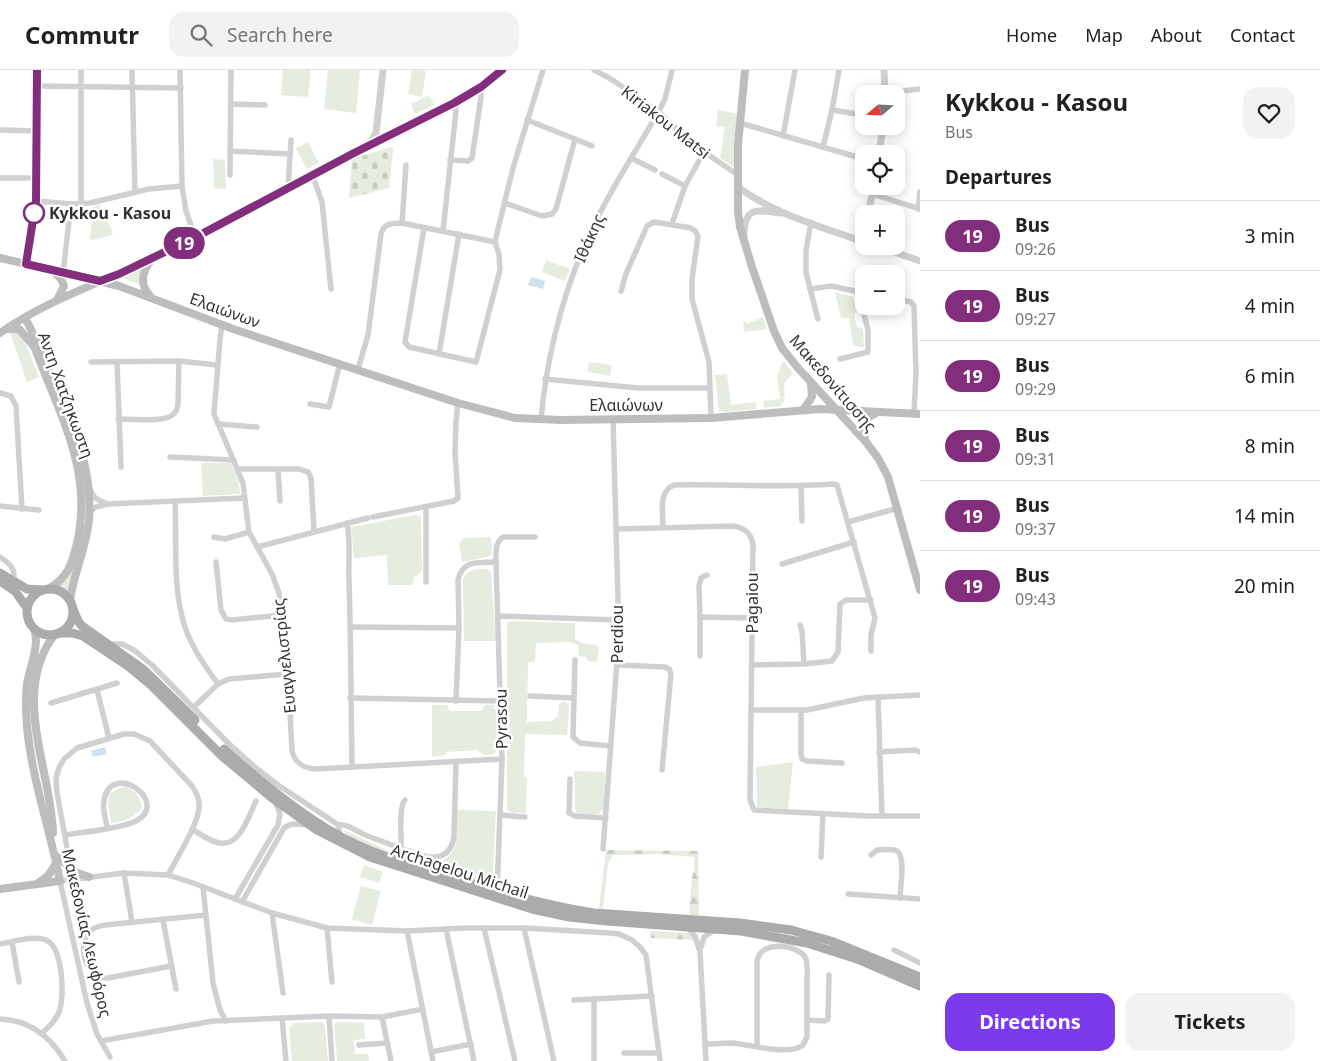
<!DOCTYPE html>
<html lang="en">
<head>
<meta charset="utf-8">
<style>
  :root { --surface:#fff; --page:#f2f2f2; --text:#202124; --muted:#757577; --line:#e0e0e0; --accent:#7c3aed }
  body { margin:0; font-family:"Noto Sans",sans-serif; background:var(--page); color:var(--text); height:100vh; display:flex; flex-direction:column; font-size:19px; white-space:nowrap }
  * { box-sizing:border-box; margin:0 }
  p { font-size:16px; color:var(--muted) }
  .icon { flex:none; width:28px; height:28px; fill:none; stroke:currentColor; stroke-width:2; stroke-linecap:round; stroke-linejoin:round }
  .map { position:relative; flex:1; overflow:hidden }
  .panel { display:flex; flex-direction:column; background:var(--surface); width:400px }
  .panel>* { flex:none }
  .badge { padding:0 10px; border-radius:16px; font-size:18px; line-height:32px }
  .needle { width:32px; rotate:251deg }
  .fabs { position:absolute; left:855px; top:15px; display:grid; gap:10px }
  .fabs a { display:grid; place-items:center; width:50px; height:50px; border-radius:10px; background:var(--surface); box-shadow:0 2px 12px #0003; font-size:25px }
  .map>.badge { position:absolute; translate:-50% -50%; box-shadow:0 0 0 2px #fff }
  h2 { padding:0 25px; font-size:19px; line-height:45px }
  .round { display:grid; place-items:center; flex:none; width:52px; height:52px; border-radius:15px; background:var(--page) }
  .head { display:flex; align-items:center; justify-content:space-between; height:85px; padding:0 25px }
  h1 { font-size:24px; font-weight:700; line-height:38px }
  .primary-button { display:flex; gap:10px; margin-top:auto; padding:10px 25px }
  .primary-button a { flex:1; height:58px; border-radius:15px; background:var(--accent); color:#fff; font-size:20px; font-weight:700; line-height:58px; text-align:center }
  .primary-button a+a { background:var(--page); color:var(--text) }
  ul { padding:0; list-style:none }
  li { display:flex; align-items:center; gap:15px; height:70px; padding:0 25px; border-top:1px solid var(--line) }
  li div { flex:1 }
  li b { display:block; font-size:19px }
  li em { font-style:normal }
  li .badge { min-width:55px; font-weight:700; text-align:center }
  header { display:flex; align-items:center; gap:30px; box-sizing:border-box; height:70px; padding:0 25px; background:var(--surface); border-bottom:1px solid var(--line) }
  header strong { font-size:24px }
  nav { display:flex; gap:28px; margin-inline-start:auto; font-size:18px }
  .search { width:350px; height:45px; background:var(--page); display:flex; align-items:center; gap:12px; box-sizing:border-box; padding:0 18px; border-radius:15px; color:var(--muted); font-size:19px }
  main { display:flex; flex:1; min-height:0 }
  .map>svg:first-child { display:block }
  .green { fill:#e6ecdf }
  .forest { fill:url(#forest-firs) }
  .cemetery { fill:url(#cemetery-stones) }
  .water { fill:url(#water-ripples) }
  .lines { fill:none; stroke-linecap:round; stroke-linejoin:round }
  .minor { stroke:#d0d0d0; stroke-width:5.5 }
  .tertiary { stroke:#d0d0d0; stroke-width:7 }
  .secondary { stroke:#bdbdbd; stroke-width:8 }
  .primary { stroke:#ababab; stroke-width:9 }
  .line-casing { stroke:#fff; stroke-width:11 }
  .line { stroke:#832d7d; stroke-width:8 }
  .stop-dot { fill:#fff; stroke:#832d7d; stroke-width:2.5 }
  .labels { text-anchor:middle; dominant-baseline:central; stroke-width:5; stroke-linejoin:round; paint-order:stroke }
  .street-label { font-size:16px; fill:#333; stroke:#fff }
  .stop-label { font-size:16px; font-weight:bold; fill:#333; stroke:#fff; text-anchor:start }
</style>
</head>
<body>
<header>
<strong>Commutr</strong>
<div class="search"><svg class="icon" aria-label="search" viewBox="0 0 24 24"><circle cx="10" cy="10" r="6"/><path d="M15 15l6 6"/></svg>Search here</div>
<nav><a>Home</a><a>Map</a><a>About</a><a>Contact</a></nav>
</header>
<main>
<div class="map">
<svg width="920" height="991" viewBox="0 0 920 991">
  <defs>
    <pattern id="forest-firs" width="22" height="20" patternUnits="userSpaceOnUse" patternTransform="scale(1.25)"><rect width="22" height="20" fill="#e6ecdf"/><path d="M5 1l3.5 6h-7zM16 11l3.5 6h-7z" fill="#c6cbc0"/></pattern>
    <pattern id="cemetery-stones" width="16" height="16" patternUnits="userSpaceOnUse" patternTransform="scale(1.25)"><rect width="16" height="16" fill="#e6ecdf"/><path d="M2 7V4a2 2 0 0 1 4 0v3zM10 15v-3a2 2 0 0 1 4 0v3z" fill="#c6cbc0"/></pattern>
    <pattern id="water-ripples" width="26" height="14" patternUnits="userSpaceOnUse" patternTransform="scale(1.25)"><rect width="26" height="14" fill="#cfe2ee"/><path d="M2 4q2-2 4 0t4 0M15 11q2-2 4 0t4 0" fill="none" stroke="#b2c2cd"/></pattern>
  </defs>
  <rect width="100%" height="100%" fill="#fff"/>
  <!-- green -->
  <g class="green">
    <path d="M283,0H311L308,27L281,25Z"/>
    <path d="M328,0H360L356,43L324,39Z"/>
    <path d="M412,0L426,1L422,27L408,24Z"/>
    <path d="M429,25L434,35L415,44L411,34Z"/>
    <path d="M718,40L737,44L734,97L720,88L725,57L716,56Z"/>
    <path d="M308,72L319,93L307,99L296,78Z"/>
    <path d="M213,89L225,90L226,119L214,118Z"/>
    <path d="M100,134L113,164L102,168L90,170L93,137Z"/>
    <path d="M546,190L570,199L565,211L542,202Z"/>
    <path d="M142,196L139,206V214L119,207Z"/>
    <path d="M835,222L853,227L857,241L854,244L857,257L863,259L864,275L863,278L853,275L849,248H841Z"/>
    <path d="M763,247L767,259L744,262L743,250L747,254Z"/>
    <path d="M16,260L23,267L39,307L27,312L10,262Z"/>
    <path d="M589,292L612,295L610,306L588,302Z"/>
    <path d="M785,292L793,304C782,313 784,316 785,330L780,336L764,338L763,331L780,329L777,307L782,293Z"/>
    <path d="M727,304L731,335L755,332L757,339L724,342L719,341L715,305Z"/>
    <path d="M201,393H231L239,412L240,424L203,426Z"/>
    <path d="M415,445L421,446L422,500L419,504L414,507L413,515H388L387,485L354,488L351,457Z"/>
    <path d="M491,467L492,484L487,487L462,492L459,473L464,468Z"/>
    <path d="M81,476L69,514L68,524L61,517L56,516Z"/>
    <path d="M488,499L491,503L496,571H464L463,510C467,498 477,499 488,499Z"/>
    <path d="M509,551L575,553V569L582,573L597,575L599,579L597,592L588,591L586,587L579,586L578,575L571,572L536,573L535,592H528L527,652L552,651L558,646L559,634L564,632L567,633L569,637L567,665L525,664L524,707H527L526,743H512L507,740V554Z"/>
    <path d="M31,606L34,607L51,757L30,659L29,631Z"/>
    <path d="M432,635H447L450,641H481L485,635H494L496,641L497,680L494,684L484,685L477,680L447,682L443,686L432,687Z"/>
    <path d="M793,692L788,739L757,737L756,697Z"/>
    <path d="M574,701L605,702L604,738L599,744H580L576,742L575,738Z"/>
    <path d="M126,717C137,722 140,727 142,738C133,749 125,751 111,753L108,735L109,724L117,719Z"/>
    <path d="M457,740L496,741L493,804L492,808C486,812 483,812 477,811L425,795L416,791L379,781L354,769L342,760C365,766 447,822 456,771C458,762 457,750 457,740Z"/>
    <path d="M364,795L383,802L379,813L360,807Z"/>
    <path d="M361,816L381,821L372,855L352,849Z"/>
    <path d="M321,952L325,956L328,991H292L289,958L294,953Z"/>
    <path d="M337,952L364,953L365,969L354,970L355,984H368L369,991H337L334,956Z"/>
  </g>
  <!-- forest -->
  <g class="forest">
    <path d="M606,780L698,781L699,846L689,845L692,807L694,801V787L658,784L613,785L608,793L603,839L599,838Z"/>
    <path d="M650,861L689,863L695,870L651,868Z"/>
  </g>
  <!-- cemetery -->
  <path class="cemetery" d="M392,77L393,81L389,118L349,128L352,89Z"/>
  <!-- water -->
  <g class="water">
    <path d="M531,207L545,211L543,219L528,215Z"/>
    <path d="M105,677L107,684L93,687L91,681Z"/>
  </g>
  <g class="lines">
    <!-- minor -->
    <g class="minor">
      <path d="M81,0V134"/>
      <path d="M132,0L135,122"/>
      <path d="M180,0L182,116L186,141L195,167"/>
      <path d="M594,0L611,9L659,42L694,75L738,105"/>
      <path d="M38,16L181,18"/>
      <path d="M885,23L920,19"/>
      <path d="M231,34L265,35"/>
      <path d="M832,40L864,45"/>
      <path d="M740,53L864,89"/>
      <path d="M0,60L38,61"/>
      <path d="M783,66L795,0"/>
      <path d="M575,69L592,76"/>
      <path d="M823,77L832,40L839,0"/>
      <path d="M230,81L290,84"/>
      <path d="M631,88L655,100"/>
      <path d="M450,90L468,91L472,88L481,27V17"/>
      <path d="M312,104L322,132L331,219"/>
      <path d="M662,104L685,116"/>
      <path d="M230,105L231,0"/>
      <path d="M0,108H37"/>
      <path d="M288,119L291,70"/>
      <path d="M872,124L920,139"/>
      <path d="M36,131L71,134L90,133L149,119L182,116"/>
      <path d="M505,133L542,146L552,144L556,139L575,69L527,50"/>
      <path d="M918,139L920,122"/>
      <path d="M811,152L806,181V203L818,249"/>
      <path d="M402,153L406,95"/>
      <path d="M672,154L685,116L704,82"/>
      <path d="M424,158L405,272L409,277L476,292L500,200L499,184L495,172L498,159L513,98L543,0"/>
      <path d="M443,161L456,41L454,33"/>
      <path d="M26,194L36,131L37,0"/>
      <path d="M63,203L71,134"/>
      <path d="M810,219L831,216L864,223"/>
      <path d="M621,221L626,204L647,156L654,152L691,158L695,161L698,166L692,209V229L709,292L711,348"/>
      <path d="M896,229L911,232L914,236L916,303L914,343"/>
      <path d="M222,255L220,269L214,344L243,413L249,462L272,504L279,523L288,604L292,681C295,694 304,698 316,699L502,689"/>
      <path d="M439,284L459,164"/>
      <path d="M840,289L868,282V260L858,222"/>
      <path d="M91,292L179,291L217,295"/>
      <path d="M117,292L121,397"/>
      <path d="M358,299L368,265L381,164C384,153 392,153 402,153L495,172"/>
      <path d="M545,309L638,318H710"/>
      <path d="M0,323L11,326L16,336L22,439"/>
      <path d="M310,334L329,337L340,293"/>
      <path d="M118,349C130,349 162,352 171,346C176,343 178,338 178,332L179,291"/>
      <path d="M541,349C547,285 563,222 590,163C610,119 638,79 661,37L665,29L672,0"/>
      <path d="M218,354L257,357"/>
      <path d="M170,387L234,390"/>
      <path d="M238,399H299L308,402L311,408L314,461"/>
      <path d="M278,400L280,431"/>
      <path d="M801,416L802,451"/>
      <path d="M90,419L95,428L107,434"/>
      <path d="M175,431C177,472 172,518 185,557C192,578 205,596 218,614"/>
      <path d="M0,436L39,440"/>
      <path d="M426,437V512"/>
      <path d="M89,443L96,437L108,434L244,428"/>
      <path d="M373,447L454,431L458,428L455,382L456,351L458,333"/>
      <path d="M848,452L898,438"/>
      <path d="M347,453C351,473 348,490 349,510C351,572 351,635 352,697"/>
      <path d="M663,457C663,443 658,421 674,415C727,414 780,418 833,414L837,415L875,548L871,565V581"/>
      <path d="M617,459L733,456C745,458 751,463 753,475L750,730L754,740L869,746H919"/>
      <path d="M214,467L225,469L249,462"/>
      <path d="M257,477L368,448"/>
      <path d="M0,487C9,493 17,499 13,511"/>
      <path d="M216,492L221,540L226,549L232,550L282,545"/>
      <path d="M782,494L854,472"/>
      <path d="M498,546L618,550"/>
      <path d="M700,547L699,516L701,508L707,505"/>
      <path d="M800,555L802,561L804,594"/>
      <path d="M351,557L459,558"/>
      <path d="M109,574H122L134,580L152,595L227,672L256,698L278,715L334,752L338,755L340,766"/>
      <path d="M700,586V547L751,548"/>
      <path d="M575,590L573,667L580,673L610,676"/>
      <path d="M618,595L665,597L669,599L671,604L662,700"/>
      <path d="M753,595L804,594L832,591L838,582L840,534L846,530H871"/>
      <path d="M97,620L109,668"/>
      <path d="M530,626L573,628"/>
      <path d="M878,627L882,746"/>
      <path d="M350,628L501,631"/>
      <path d="M456,631L459,558L458,510C463,489 479,493 496,492"/>
      <path d="M51,633L117,613"/>
      <path d="M194,637L218,614L229,609L288,604"/>
      <path d="M752,640H807L864,628L920,625"/>
      <path d="M801,640V684L802,689L807,691L842,693"/>
      <path d="M879,682L915,680L920,682"/>
      <path d="M570,709L569,743L575,746L606,748"/>
      <path d="M500,745L525,747"/>
      <path d="M338,755C346,753 355,760 363,764C375,769 387,773 400,778C419,785 448,799 454,767L456,691"/>
      <path d="M192,759C200,764 210,772 220,773C240,777 249,745 256,731"/>
      <path d="M65,765C82,762 121,759 136,751C172,732 110,689 104,731C102,739 106,749 107,758"/>
      <path d="M401,778C402,766 398,738 405,730"/>
      <path d="M603,779L619,565L613,349"/>
      <path d="M68,783L57,723L56,708L59,698L64,689L77,678L124,664H134L150,671L192,716C197,723 200,730 199,738C198,755 176,789 168,805"/>
      <path d="M871,785L877,780C883,780 892,778 897,781C906,787 900,818 900,828"/>
      <path d="M821,787L823,744"/>
      <path d="M124,803L132,852"/>
      <path d="M203,817L213,913L220,940L226,951"/>
      <path d="M497,823L502,689L496,492C496,483 495,472 503,467H535"/>
      <path d="M848,824L920,829"/>
      <path d="M235,829L278,755L280,743L275,732"/>
      <path d="M242,832L284,758C292,752 299,754 308,755"/>
      <path d="M272,843L283,923"/>
      <path d="M163,850L176,919"/>
      <path d="M687,857L695,866L700,882L706,991"/>
      <path d="M327,858L332,912"/>
      <path d="M484,858L515,991"/>
      <path d="M524,858L554,991"/>
      <path d="M446,859L474,991"/>
      <path d="M407,861L433,991"/>
      <path d="M12,872L19,912"/>
      <path d="M0,874C13,872 33,865 46,870C63,877 65,927 59,942C56,950 49,957 42,963"/>
      <path d="M701,877L704,867L714,860"/>
      <path d="M894,880L920,893"/>
      <path d="M171,896L108,908C86,909 76,875 90,861C94,857 100,856 105,855L206,845"/>
      <path d="M574,930L652,926"/>
      <path d="M329,946L332,991"/>
      <path d="M382,947L391,991"/>
      <path d="M282,948L286,991"/>
      <path d="M0,949C29,950 50,966 65,991"/>
      <path d="M807,950L825,951L828,949L829,905"/>
      <path d="M101,971L213,951L329,946L382,947L423,939"/>
      <path d="M705,974C715,974 724,973 733,973C750,975 791,986 803,975L807,967C807,948 807,930 807,912C807,905 808,896 806,889C802,876 760,867 757,892V977"/>
      <path d="M359,975L387,973"/>
      <path d="M431,982L471,974"/>
      <path d="M624,983H659"/>
      <path d="M110,987L97,964L87,933L60,811L124,803L168,805L193,813L272,843L327,858L407,861L465,858H524L610,863L619,864L632,870L640,877L646,885L660,991"/>
      <path d="M594,991V929"/>
    </g>
    <!-- tertiary -->
    <g class="tertiary">
      <path d="M884,0L885,24"/>
      <path d="M370,73L376,63L383,0"/>
      <path d="M879,84L883,56"/>
      <path d="M738,117C774,144 822,157 864,172"/>
      <path d="M868,144L874,116"/>
      <path d="M744,166C744,137 756,139 781,143"/>
      <path d="M862,171L864,163"/>
      <path d="M877,176L920,191"/>
    </g>
    <!-- secondary -->
    <g class="secondary">
      <path d="M745,0L738,75V141L740,157L752,197L774,261L782,278L798,298L866,372L878,388L888,407L920,520"/>
      <path d="M0,188L119,216L236,260L458,333L515,348L561,350L711,348L820,339L920,344"/>
      <path d="M54,202L61,209L64,216L57,230"/>
      <path d="M150,226C139,214 142,202 151,190"/>
      <path d="M25,248C36,268 44,289 53,310C73,355 93,398 89,449C87,476 74,502 70,530"/>
      <path d="M8,259H19L33,275"/>
      <path d="M0,263C47,230 101,213 152,188C228,151 302,110 377,71C420,49 465,31 502,0"/>
      <path d="M34,276C58,342 94,400 77,473C72,494 68,508 48,519"/>
      <path d="M803,340L812,327L811,313"/>
      <path d="M865,368C860,354 863,349 876,343"/>
      <path d="M53,763C51,698 10,622 55,564"/>
      <path d="M55,785L75,802L89,807"/>
      <path d="M38,813L48,806L57,792"/>
      <path d="M0,819L60,811C50,760 32,709 27,657C26,643 25,628 27,614C30,596 40,576 34,558"/>
    </g>
    <!-- primary -->
    <g class="primary">
      <path d="M0,503L27,519L42,520"/>
      <path d="M0,511L15,521L27,538"/>
      <circle cx="50" cy="542" r="23"/>
      <path d="M73,539L78,551L82,556L144,600L195,650"/>
      <path d="M59,563H72L83,566L128,596L151,615L222,686L271,727L317,760L370,787L532,839L569,847L607,851L741,861L807,873L860,890L920,916"/>
      <path d="M224,679C256,708 292,738 329,760C369,784 413,796 457,809C502,823 547,836 594,843L740,853L791,860L831,871L920,907"/>
    </g>
  </g>
  <g class="lines">
    <defs>
      <path id="line" d="M37,0L36,131L26,194L100,211L119,204L196,167L354,83L454,33L481,17L502,0"/>
    </defs>
    <!-- line casing -->
    <use href="#line" class="line-casing"/>
    <!-- line -->
    <use href="#line" class="line"/>
  </g>
  <!-- markers -->
  <circle class="stop-dot" cx="34" cy="143" r="10"/>
  <g class="labels">
    <!-- street labels -->
    <g class="street-label">
      <text transform="translate(666 52) rotate(38)">Kiriakou Matsi</text>
      <text transform="translate(589 168) rotate(-66)">Ιθάκης</text>
      <text transform="translate(225 240) rotate(20)">Ελαιώνων</text>
      <text transform="translate(833 313) rotate(49)">Μακεδονίτισσης</text>
      <text transform="translate(66 325) rotate(70)">Αντη Χατζηκωστη</text>
      <text x="626" y="335">Ελαιώνων</text>
      <text transform="translate(752 533) rotate(-90)">Pagaiou</text>
      <text transform="translate(617 564) rotate(-90)">Perdiou</text>
      <text transform="translate(284 586) rotate(-96)">Ευαγγελιστρίας</text>
      <text transform="translate(501 649) rotate(-91)">Pyrasou</text>
      <text transform="translate(460 801) rotate(18)">Archagelou Michail</text>
      <text transform="translate(87 863) rotate(77)">Μακεδονίας Λεωφόρος</text>
    </g>
    <!-- stop labels -->
    <g class="stop-label">
      <text x="49" y="143">Kykkou - Kasou</text>
    </g>
  </g>
</svg>
<div class="fabs">
<a><svg class="needle" viewBox="-14 -14 28 28"><path d="M0-13l5 13h-10z" fill="#e53935"/><path d="M0 13l5-13h-10z" fill="#757577"/></svg></a>
<a><svg class="icon" aria-label="locate" viewBox="0 0 24 24"><circle cx="12" cy="12" r="6"/><path d="M12 2v4M12 18v4M2 12h4M18 12h4"/></svg></a>
<a>+</a>
<a>−</a>
</div>
<b class="badge" style="left:184px;top:173px;background:#832d7d;color:#fff">19</b>
</div>
<section class="panel">
<div class="head"><div><h1>Kykkou - Kasou</h1><p>Bus</p></div><a class="round"><svg class="icon" aria-label="heart" viewBox="0 0 24 24"><path d="M12 20l-8-8c-3-5 5-10 8-4 3-6 11-1 8 4z"/></svg></a></div>
<h2>Departures</h2>
<ul>
<li><span class="badge" style="background:#832d7d;color:#fff">19</span><div><b>Bus</b><p>09:26</p></div><em>3 min</em></li>
<li><span class="badge" style="background:#832d7d;color:#fff">19</span><div><b>Bus</b><p>09:27</p></div><em>4 min</em></li>
<li><span class="badge" style="background:#832d7d;color:#fff">19</span><div><b>Bus</b><p>09:29</p></div><em>6 min</em></li>
<li><span class="badge" style="background:#832d7d;color:#fff">19</span><div><b>Bus</b><p>09:31</p></div><em>8 min</em></li>
<li><span class="badge" style="background:#832d7d;color:#fff">19</span><div><b>Bus</b><p>09:37</p></div><em>14 min</em></li>
<li><span class="badge" style="background:#832d7d;color:#fff">19</span><div><b>Bus</b><p>09:43</p></div><em>20 min</em></li>
</ul>
<div class="primary-button"><a>Directions</a><a>Tickets</a></div>
</section>
</main>
</body>
</html>
